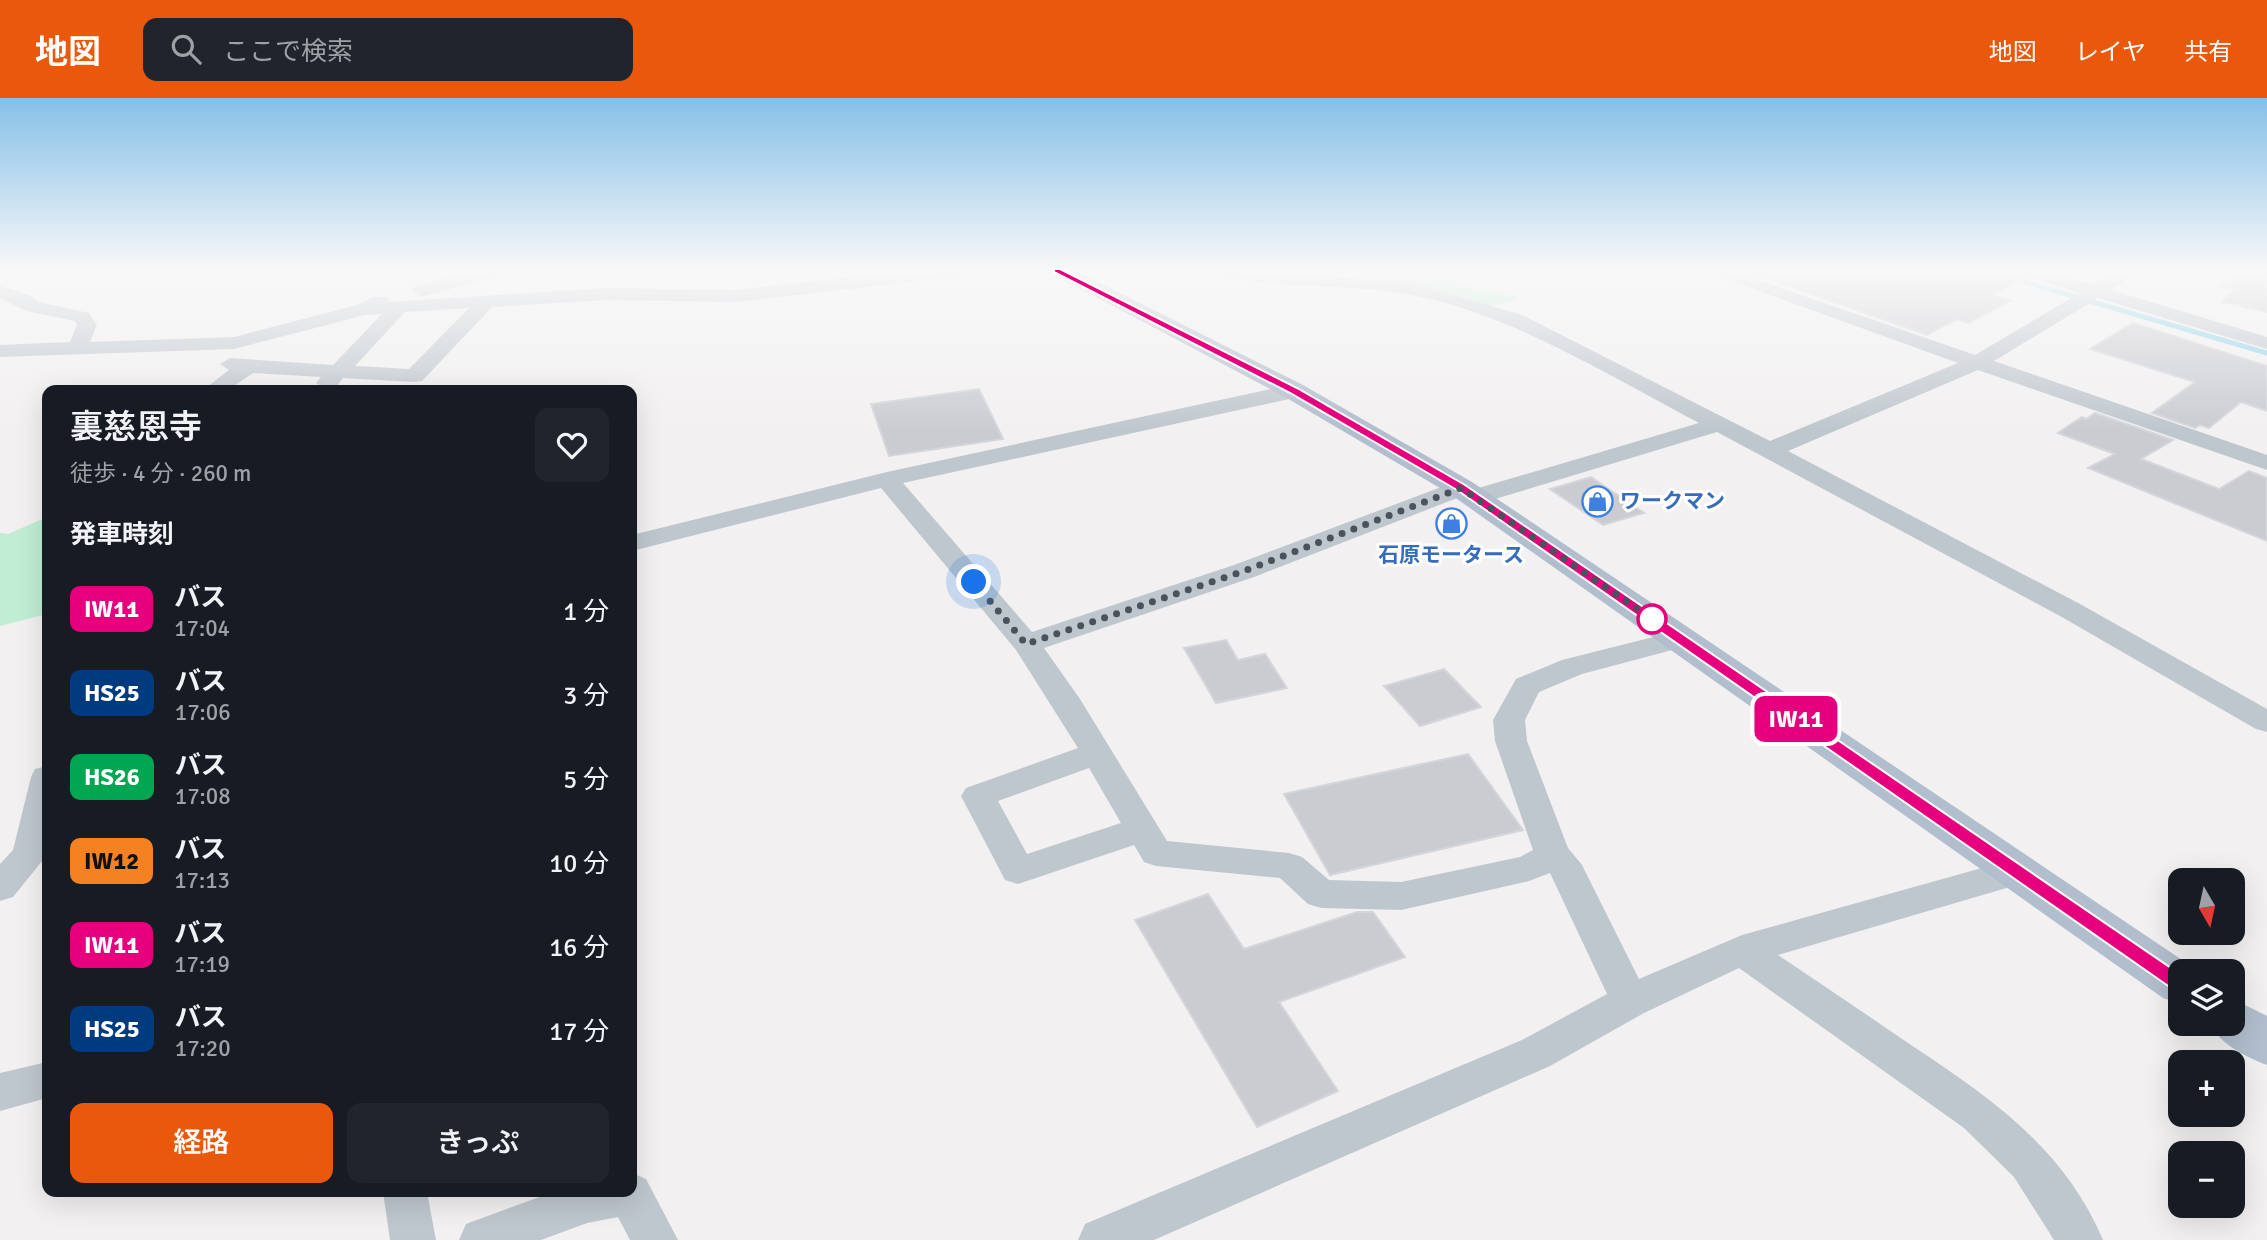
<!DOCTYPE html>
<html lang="ja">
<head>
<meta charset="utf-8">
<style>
  :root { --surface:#171b24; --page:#20242c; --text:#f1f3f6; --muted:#9ea1a6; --accent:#ea580c }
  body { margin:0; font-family:Signika,"Noto Sans JP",sans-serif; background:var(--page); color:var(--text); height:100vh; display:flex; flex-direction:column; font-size:26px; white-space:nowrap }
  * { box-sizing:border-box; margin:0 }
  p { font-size:23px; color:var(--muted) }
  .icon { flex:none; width:38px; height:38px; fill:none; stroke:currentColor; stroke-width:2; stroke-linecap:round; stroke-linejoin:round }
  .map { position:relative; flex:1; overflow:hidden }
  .panel { position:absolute; left:42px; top:287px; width:595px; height:812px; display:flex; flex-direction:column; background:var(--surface); border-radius:14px; box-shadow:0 7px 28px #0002 }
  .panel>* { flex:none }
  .badge { padding:0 14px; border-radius:10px; font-size:24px; line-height:46px }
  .needle { width:46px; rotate:171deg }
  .fabs { position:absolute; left:2168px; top:770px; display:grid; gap:14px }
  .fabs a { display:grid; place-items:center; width:77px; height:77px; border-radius:14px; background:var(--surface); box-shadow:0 7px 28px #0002; font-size:35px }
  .you { position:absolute; width:35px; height:35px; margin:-18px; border:5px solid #fff; border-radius:50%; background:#1a73e8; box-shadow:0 0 0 10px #1a73e833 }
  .map>.badge { position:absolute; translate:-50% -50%; box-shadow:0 0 0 4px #fff }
  h2 { padding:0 28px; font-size:26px; line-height:63px }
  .round { display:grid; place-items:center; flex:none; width:74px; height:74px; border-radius:14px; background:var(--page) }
  .head { display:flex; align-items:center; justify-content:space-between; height:119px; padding:0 28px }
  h1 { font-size:33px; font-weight:600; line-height:52px }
  .primary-button { display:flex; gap:14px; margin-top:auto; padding:14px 28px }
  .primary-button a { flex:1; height:80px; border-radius:14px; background:var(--accent); color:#fff; font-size:28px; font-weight:600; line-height:80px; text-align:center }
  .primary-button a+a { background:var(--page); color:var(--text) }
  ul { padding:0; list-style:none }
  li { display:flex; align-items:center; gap:21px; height:84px; padding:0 28px }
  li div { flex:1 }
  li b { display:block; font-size:26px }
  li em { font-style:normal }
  li .badge { min-width:77px; font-weight:700; text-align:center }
  header { display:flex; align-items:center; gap:42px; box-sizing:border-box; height:98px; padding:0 35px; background:var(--accent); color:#fff }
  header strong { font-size:33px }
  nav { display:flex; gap:38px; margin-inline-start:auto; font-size:24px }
  .search { width:490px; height:63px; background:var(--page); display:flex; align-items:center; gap:18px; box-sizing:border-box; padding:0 24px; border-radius:14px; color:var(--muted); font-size:26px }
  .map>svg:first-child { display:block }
  .green { fill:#c1edd4 }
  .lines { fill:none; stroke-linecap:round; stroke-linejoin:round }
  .stream { stroke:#90d3e8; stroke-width:5 }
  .building { fill:#caccd2; stroke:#d4d6db; stroke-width:2 }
  .minor { fill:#bfc7ce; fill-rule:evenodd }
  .major { fill:#b1becd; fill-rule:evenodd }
  .line { fill:#e6007e; stroke:#fff; stroke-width:2 }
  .walk { stroke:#49525d; stroke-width:7; stroke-dasharray:0 12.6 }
  .stop-dot { fill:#fff; stroke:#e6007e; stroke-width:3.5 }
  .labels { text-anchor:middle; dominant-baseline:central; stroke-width:6; stroke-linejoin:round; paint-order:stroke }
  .shop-label { font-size:21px; font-weight:bold; fill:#366cbe; stroke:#fff; text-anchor:start }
</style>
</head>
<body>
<header>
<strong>地図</strong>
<div class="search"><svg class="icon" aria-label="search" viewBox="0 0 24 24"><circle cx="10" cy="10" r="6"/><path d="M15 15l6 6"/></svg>ここで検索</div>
<nav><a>地図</a><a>レイヤ</a><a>共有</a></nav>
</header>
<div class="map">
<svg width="2267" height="1142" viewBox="0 0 2267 1142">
  <rect width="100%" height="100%" fill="#f2f0f0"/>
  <!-- green -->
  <g class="green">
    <path d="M1402,172H1432L1477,192L1486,190L1519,200L1488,209L1372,184Z"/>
    <path d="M47,419V516L0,528V435L8,436Z"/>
  </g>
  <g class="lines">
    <!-- stream -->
    <path class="stream" d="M2011,180L2267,255"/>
  </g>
  <!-- building -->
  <g class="building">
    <path d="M1754,172H2013L2024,181L1992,197L2010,203L1968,225L1957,221L1927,237L1754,176Z"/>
    <path d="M2244,172H2267V214L2222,204L2234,191L2221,188Z"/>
    <path d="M2133,225L2267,268V313L2241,304L2209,330L2200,327L2195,330L2152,315L2195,284L2090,251Z"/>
    <path d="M979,291L1003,341L889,358L871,306Z"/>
    <path d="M2095,315L2173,342L2141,361L2219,391L2249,373L2267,380V443L2088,370L2115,356L2058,335L2082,319L2086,321Z"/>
    <path d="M1591,379L1644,415L1603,427L1550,391Z"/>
    <path d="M1226,542L1238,562L1265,556L1287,590L1216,605L1184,550Z"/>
    <path d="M1444,571L1481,609L1420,628L1384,588Z"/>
    <path d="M1468,656L1523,732L1330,777L1284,696Z"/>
    <path d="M1208,796L1244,851L1357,814H1373L1405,859L1279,904L1338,993L1257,1029L1135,822Z"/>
  </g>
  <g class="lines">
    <!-- minor -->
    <g class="minor">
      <path d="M476,172H508L505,176L421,199L412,193L414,189Z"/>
      <path d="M916,172H979L970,177L735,204L607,202L492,209L422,283L414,284L343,280L335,290L327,291L316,285L321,279L253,275L228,292H203L229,272L220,266L230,260L333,267L382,216L365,217L234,251L0,259V247L70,244L77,227L75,223L26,213L0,200V188L29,197L39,204L89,215L97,227L90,244L234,239L357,207L373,199H387L389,204L607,190L735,192ZM469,210L409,271L355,268L405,214Z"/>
      <path d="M1214,172L1409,184L1522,217L1770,343L1958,265L1701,172H1729L1975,257L2080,195L2018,176L2015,172H2045L2093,187L2117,172H2140L2111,192L2267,239V251L2098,200L1994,263L2267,357V372L1978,272L1788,353L2080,506L2267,611V634L2256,631L2060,518L1717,334L1485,404H1467L1465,397L1254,479L1044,550L1080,601L1167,743L1289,755L1302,759L1329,782L1401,784L1520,759L1533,752L1495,643L1493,622L1516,581L1562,562L1681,532L1691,535L1695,541L1691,547L1582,576L1539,594L1525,622L1527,643L1568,750L1582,767L1639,881L1742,837L2014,761L2027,764L2032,774L2027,784L1778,857C1823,887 1867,917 1911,947C1991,1000 2064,1050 2103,1142H2054L2014,1079L1964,1030L1739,870L1644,915L1550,968L1154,1142H1078L1085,1126L1522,942L1607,896L1550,775L1529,783L1401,812L1321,810L1308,806L1280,780L1156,768L1144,764L1134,747L1018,786L1005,782L961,698L966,690L1078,650L1016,552L881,390L632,453V437L887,374L1294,286L1302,288L1305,293L1294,300L903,385L1032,534L1234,467L1452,385H1470L1472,392L1699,325C1610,278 1506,213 1407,196C1344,185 1280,192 1217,176ZM1089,670L1121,725L1027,756L998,703Z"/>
      <path d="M47,668V757L13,799L0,803V766L13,752L31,679L35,671Z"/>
      <path d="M47,964V1000L0,1013V975Z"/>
      <path d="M632,1075L646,1081L678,1142H630L618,1119L587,1125L541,1142H459L466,1126L553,1094H632Z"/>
      <path d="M383,1094H427L436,1142H390Z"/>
    </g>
    <!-- major -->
    <g class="major">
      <path d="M1045,172H1074L1303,287L1472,384L2197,872L2180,873V906L2163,900L1450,396L1285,299Z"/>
      <path d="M2233,901L2267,918V967C2246,959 2220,946 2210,926H2233Z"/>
    </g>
  </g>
  <!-- sky -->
  <linearGradient id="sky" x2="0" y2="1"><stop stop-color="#85c0e8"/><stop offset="0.52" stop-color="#f9f8f8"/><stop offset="1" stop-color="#f9f8f8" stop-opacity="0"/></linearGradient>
  <rect width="2267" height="332" fill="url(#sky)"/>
  <!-- line -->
  <path class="line" d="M1054,171H1060L1297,290L1465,387L2187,881L2189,886L2187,892H2174L1457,392L1290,295L1054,174Z"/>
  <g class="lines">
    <!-- walk -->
    <path class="walk" d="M974,484L1026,546L1244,473L1461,390L1661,527L1652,521"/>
  </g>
  <!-- icons -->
  <defs>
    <symbol id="shop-ring" viewBox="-11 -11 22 22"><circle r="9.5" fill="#fff" stroke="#3f7fe0" stroke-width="1.5"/><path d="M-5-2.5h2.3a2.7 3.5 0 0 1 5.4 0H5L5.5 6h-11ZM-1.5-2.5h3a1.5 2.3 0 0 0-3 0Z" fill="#3f7fe0"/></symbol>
  </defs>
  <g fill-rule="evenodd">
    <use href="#shop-ring" x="1580" y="386" width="35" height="35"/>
    <use href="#shop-ring" x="1434" y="408" width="35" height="35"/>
  </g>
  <!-- markers -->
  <circle class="stop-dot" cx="1652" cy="521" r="14"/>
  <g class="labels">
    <!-- shop labels -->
    <g class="shop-label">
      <text x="1620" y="403">ワークマン</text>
      <text x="1451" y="457" text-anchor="middle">石原モータース</text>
    </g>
  </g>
</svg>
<div class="fabs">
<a><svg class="needle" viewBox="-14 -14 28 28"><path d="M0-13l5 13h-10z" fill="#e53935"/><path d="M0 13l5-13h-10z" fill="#9ea1a6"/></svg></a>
<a><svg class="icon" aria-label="layers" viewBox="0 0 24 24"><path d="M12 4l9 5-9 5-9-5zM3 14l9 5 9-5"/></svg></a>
<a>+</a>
<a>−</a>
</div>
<div class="you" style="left:974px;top:484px"></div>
<b class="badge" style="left:1796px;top:621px;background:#e6007e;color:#fff">IW11</b>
<section class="panel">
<div class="head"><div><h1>裏慈恩寺</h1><p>徒歩 · 4 分 · 260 m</p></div><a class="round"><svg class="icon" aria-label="heart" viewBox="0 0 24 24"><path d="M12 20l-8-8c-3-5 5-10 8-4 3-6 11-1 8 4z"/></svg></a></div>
<h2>発車時刻</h2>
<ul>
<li><span class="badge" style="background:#e6007e;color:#fff">IW11</span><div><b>バス</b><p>17:04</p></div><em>1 分</em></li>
<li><span class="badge" style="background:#003b80;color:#fff">HS25</span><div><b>バス</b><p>17:06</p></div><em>3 分</em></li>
<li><span class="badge" style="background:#00a651;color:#fff">HS26</span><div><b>バス</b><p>17:08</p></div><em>5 分</em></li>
<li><span class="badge" style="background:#f58220;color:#111">IW12</span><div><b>バス</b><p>17:13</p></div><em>10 分</em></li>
<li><span class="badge" style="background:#e6007e;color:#fff">IW11</span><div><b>バス</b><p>17:19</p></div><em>16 分</em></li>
<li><span class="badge" style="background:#003b80;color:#fff">HS25</span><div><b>バス</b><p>17:20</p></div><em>17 分</em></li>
</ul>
<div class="primary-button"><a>経路</a><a>きっぷ</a></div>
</section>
</div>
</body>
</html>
